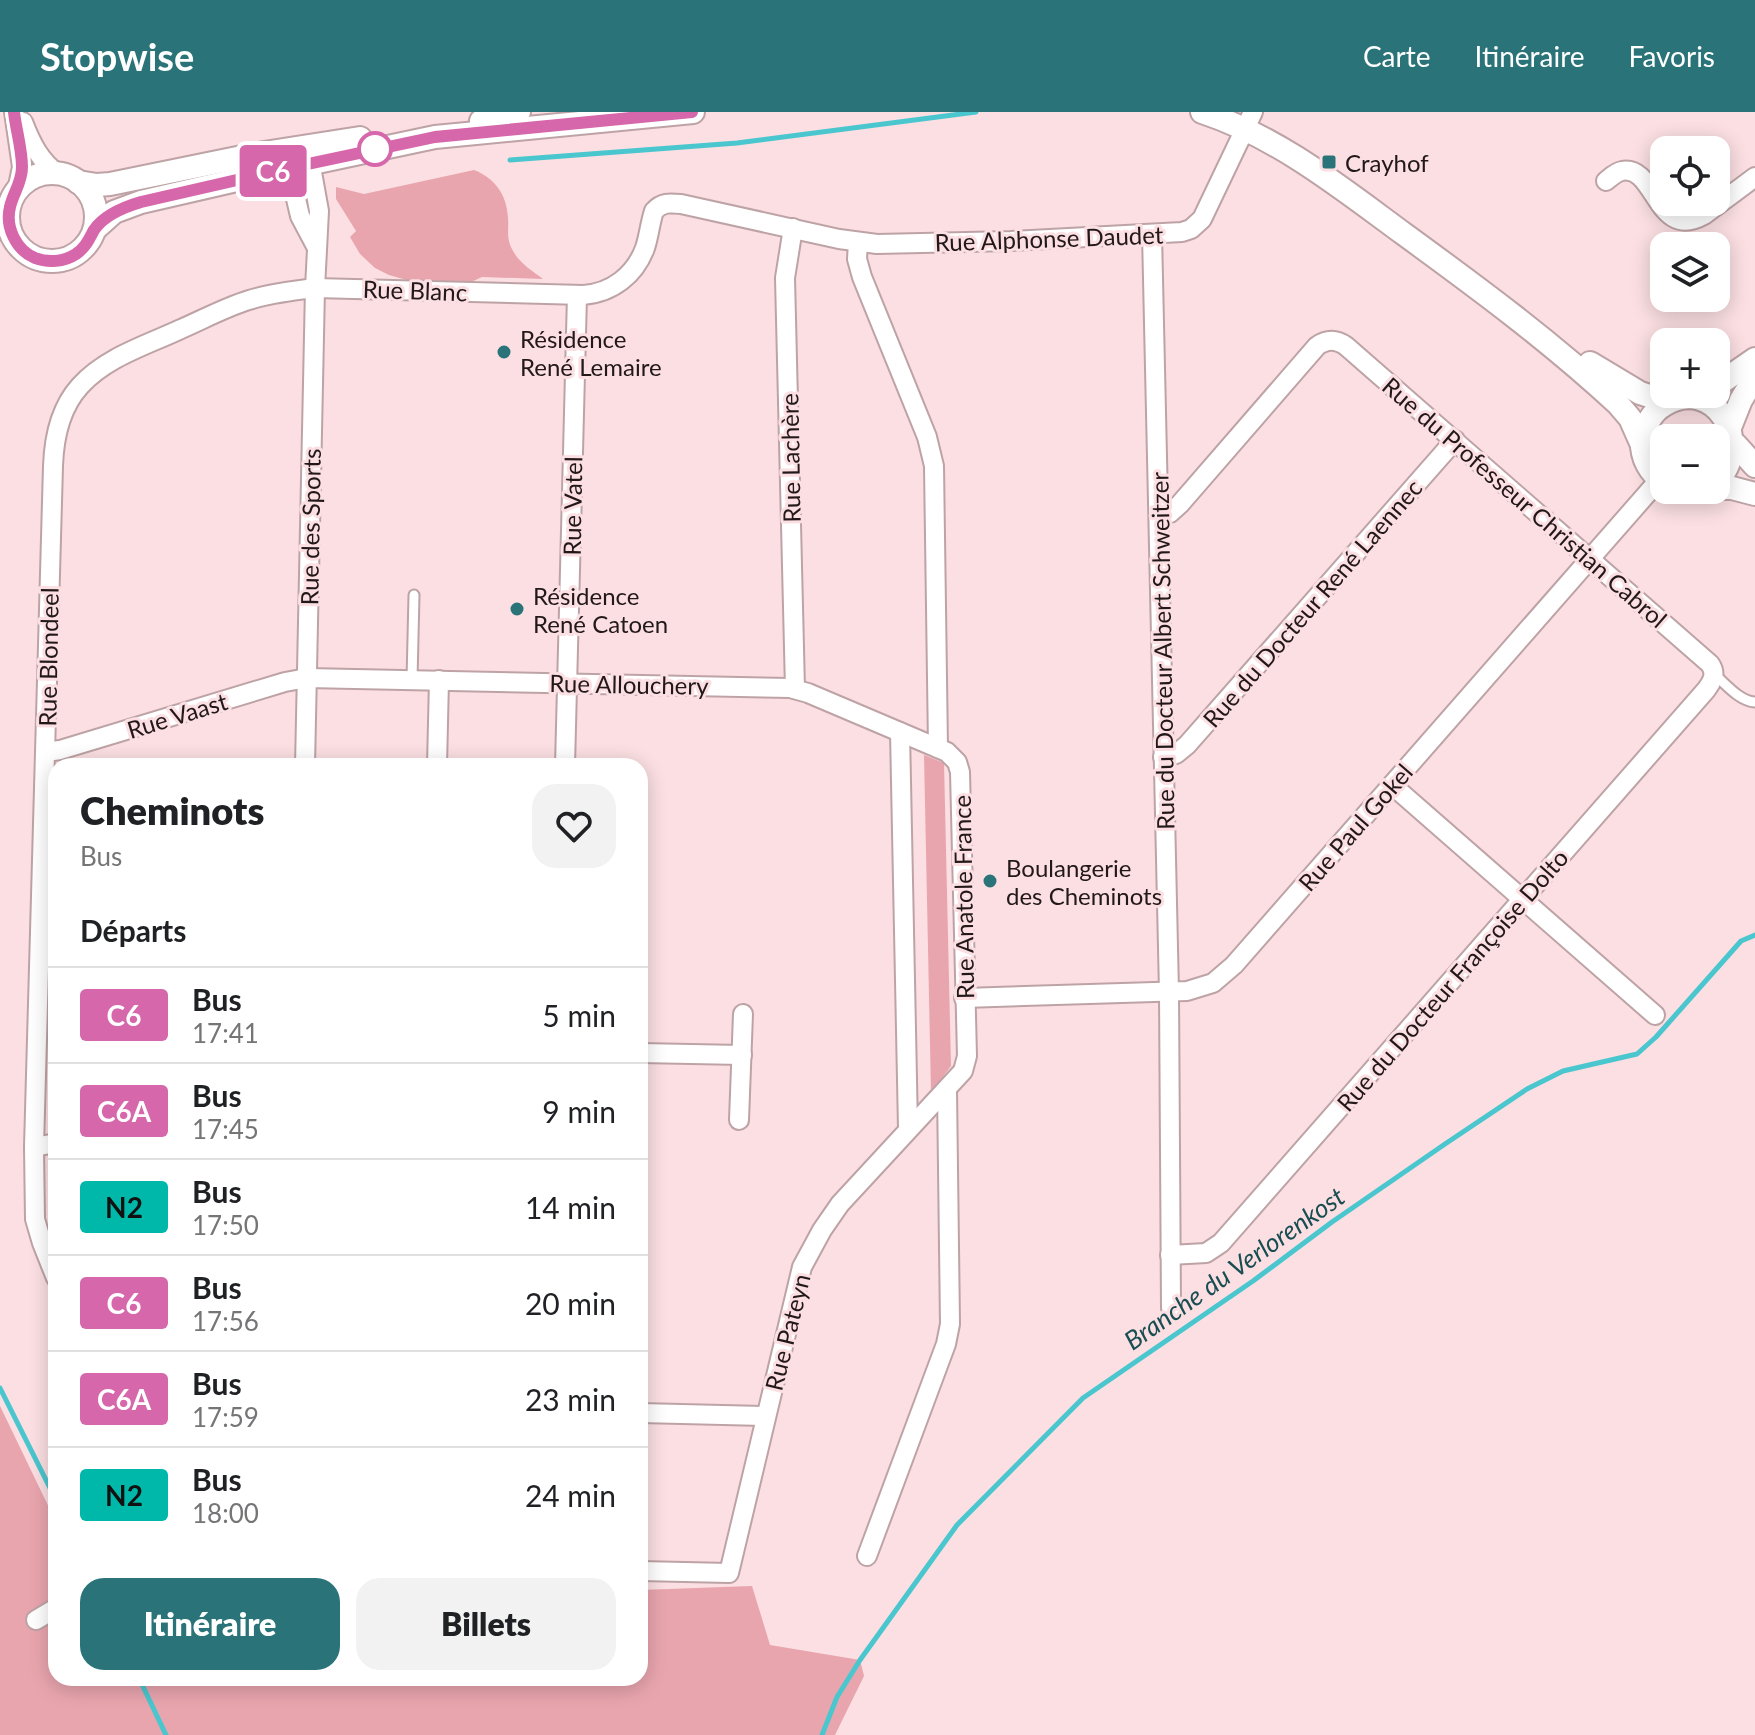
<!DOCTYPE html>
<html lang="fr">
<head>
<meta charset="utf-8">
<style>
  :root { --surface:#fff; --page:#f2f2f2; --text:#202124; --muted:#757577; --line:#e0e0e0; --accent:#2a7479 }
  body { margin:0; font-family:Lato,sans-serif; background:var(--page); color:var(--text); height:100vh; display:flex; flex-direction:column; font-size:30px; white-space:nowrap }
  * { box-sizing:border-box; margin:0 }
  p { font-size:26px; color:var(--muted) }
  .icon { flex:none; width:44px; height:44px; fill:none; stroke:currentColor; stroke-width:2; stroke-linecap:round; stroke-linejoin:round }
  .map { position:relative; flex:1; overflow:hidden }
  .drawer { position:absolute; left:48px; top:646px; width:600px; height:928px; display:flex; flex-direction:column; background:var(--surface); border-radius:24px; box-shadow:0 4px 20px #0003 }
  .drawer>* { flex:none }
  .badge { padding:0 16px; border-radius:6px; font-size:28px; line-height:52px }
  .fabs { position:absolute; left:1650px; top:24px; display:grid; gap:16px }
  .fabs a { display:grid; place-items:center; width:80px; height:80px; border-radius:16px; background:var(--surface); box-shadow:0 4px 20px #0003; font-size:40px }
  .map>.badge { position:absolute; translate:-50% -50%; box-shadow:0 0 0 4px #fff }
  h2 { padding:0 32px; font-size:30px; line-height:72px }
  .round { display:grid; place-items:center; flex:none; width:84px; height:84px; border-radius:24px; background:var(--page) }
  .summary { display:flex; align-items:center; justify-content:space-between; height:136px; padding:0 32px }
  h1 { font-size:38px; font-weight:800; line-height:60px }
  .action { display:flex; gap:16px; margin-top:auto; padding:16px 32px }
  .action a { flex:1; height:92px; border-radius:24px; background:var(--accent); color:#fff; font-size:32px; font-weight:800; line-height:92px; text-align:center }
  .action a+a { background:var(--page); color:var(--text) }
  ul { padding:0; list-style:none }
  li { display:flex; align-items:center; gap:24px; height:96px; padding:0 32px; border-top:2px solid var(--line) }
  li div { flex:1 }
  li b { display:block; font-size:30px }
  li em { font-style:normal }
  li .badge { min-width:88px; font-weight:700; text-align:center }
  header { display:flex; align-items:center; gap:48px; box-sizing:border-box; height:112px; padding:0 40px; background:var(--accent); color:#fff }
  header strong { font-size:38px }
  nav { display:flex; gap:44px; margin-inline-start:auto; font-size:28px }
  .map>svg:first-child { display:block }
  .green { fill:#e9a5ae }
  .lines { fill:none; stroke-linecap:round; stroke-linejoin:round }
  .stream { stroke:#4ac6ce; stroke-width:5 }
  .service-casing { stroke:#bea3a6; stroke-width:13 }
  .minor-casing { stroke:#bea3a6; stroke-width:22 }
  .tertiary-casing { stroke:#bea3a6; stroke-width:26 }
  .service { stroke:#fff; stroke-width:9 }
  .minor { stroke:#fff; stroke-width:18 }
  .tertiary { stroke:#fff; stroke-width:22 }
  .line-casing { stroke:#fff; stroke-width:18 }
  .line { stroke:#d767ab; stroke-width:12 }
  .stop-dot { fill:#fff; stroke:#d767ab; stroke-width:4 }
  .poi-dot { fill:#2a7479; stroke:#fbdfe2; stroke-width:3 }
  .labels { text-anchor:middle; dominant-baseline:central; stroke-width:6; stroke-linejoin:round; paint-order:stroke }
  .poi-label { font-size:24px; fill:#221819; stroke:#fbdfe2; text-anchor:start }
  .street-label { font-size:24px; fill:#221819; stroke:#fbdfe2 }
  .water-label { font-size:26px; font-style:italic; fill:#184d51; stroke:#fbdfe2 }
</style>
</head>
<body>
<header>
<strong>Stopwise</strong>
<nav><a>Carte</a><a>Itinéraire</a><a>Favoris</a></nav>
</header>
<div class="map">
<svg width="1755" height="1623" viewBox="0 0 1755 1623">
  <rect width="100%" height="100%" fill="#fbdfe2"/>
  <!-- green -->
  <g class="green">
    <path d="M474,58C495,66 507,83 508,106C509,117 506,126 512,137C518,150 531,158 543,167L482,165L469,171L410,169L389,163L375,156L360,142L350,125L356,119L336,87V75L364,82Z"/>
    <path d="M924,643L944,651L951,954L931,981Z"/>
    <path d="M0,1294L56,1410V1566H640V1478L752,1474L770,1533L860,1548L864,1564L835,1623H0Z"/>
  </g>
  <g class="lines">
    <!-- stream -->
    <g class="stream">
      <path d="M510,48L737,31L976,0"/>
      <path d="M0,1276L56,1388"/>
      <path d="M139,1566L166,1623"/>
      <path d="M822,1623L837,1585L860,1548L957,1413L1083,1286L1253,1169L1332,1110L1445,1032L1527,977L1563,959L1637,942L1656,925L1741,829L1755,823"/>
    </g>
    <defs>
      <g id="service">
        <path d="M1714,562C1726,572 1739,589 1755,590"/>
        <path d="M412,568L414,483"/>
      </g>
      <g id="minor">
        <path d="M14,0L22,55L17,79"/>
        <path d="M23,10C31,31 40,49 58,62"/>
        <path d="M286,44L300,104L317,136"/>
        <path d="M1606,69C1611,65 1616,60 1622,59C1656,52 1656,130 1704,103L1755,65"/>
        <path d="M793,116L785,166L795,577"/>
        <path d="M1152,122L1169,880L1171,1196"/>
        <path d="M858,130L857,147L862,165L927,325L934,354L938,636"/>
        <path d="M1159,404L1170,401L1180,392L1317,234C1327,227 1336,227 1346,234L1710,552C1717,562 1712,570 1706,578L1221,1131L1206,1141L1170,1143"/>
        <path d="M900,620L908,1017"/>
        <path d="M46,640L60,638L285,570L307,566L790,576L808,581L947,640L957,650L960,660L967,944L963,959L840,1092L822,1118L802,1155L729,1461L640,1459"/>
        <path d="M1163,645L1176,642L1187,633L1455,328"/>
        <path d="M305,654L315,176L319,99L308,38"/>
        <path d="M437,654L439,568"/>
        <path d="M565,654L577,183"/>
        <path d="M1392,673L1655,903"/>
        <path d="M964,886L1187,879L1213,871L1234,853L1659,368"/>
        <path d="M640,941L742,943"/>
        <path d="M739,1008L743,902"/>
        <path d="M34,1035L56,1031"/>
        <path d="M56,1166L42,1131L35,1107L34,1035L53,354C54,325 60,296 80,274C106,245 147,233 181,217C204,207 226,195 249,188C271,181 293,179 315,176L583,183C612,181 635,163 645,136C649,124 650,111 654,99C662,90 670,91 681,92L839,127L877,132L1011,129L1182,120L1191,117L1202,107L1253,0"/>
        <path d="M640,1301L766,1304"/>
        <path d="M867,1444L946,1232L950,1212L947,978"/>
        <path d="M36,1508L56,1496"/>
      </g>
      <g id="tertiary">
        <path d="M1202,0C1278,25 1340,75 1404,122C1478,176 1550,229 1618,292L1630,306L1642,333"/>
        <path d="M481,9L519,0"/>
        <circle cx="52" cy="105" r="44"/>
        <path d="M78,70L97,73L110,72L252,43L360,26"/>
        <path d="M95,117L114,100L141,90L289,56L435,25L693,0"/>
        <path d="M1590,251L1640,281L1668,290"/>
        <path d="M1716,274L1755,247"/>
        <path d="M1731,313L1741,288L1755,265"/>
        <path d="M1736,333L1755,354"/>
        <path d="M1664,371C1650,361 1641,346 1642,329C1644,314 1652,300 1664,293C1715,262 1755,332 1716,370"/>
        <path d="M1716,376H1732L1755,382"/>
        <path d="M1681,378H1698"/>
      </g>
    </defs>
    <!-- service casing -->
    <use href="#service" class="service-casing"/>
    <!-- minor casing -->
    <use href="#minor" class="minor-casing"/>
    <!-- tertiary casing -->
    <use href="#tertiary" class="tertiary-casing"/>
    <!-- service -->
    <use href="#service" class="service"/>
    <!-- minor -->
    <use href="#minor" class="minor"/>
    <!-- tertiary -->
    <use href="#tertiary" class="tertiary"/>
  </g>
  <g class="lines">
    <defs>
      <path id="line" d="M14,0C16,18 22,37 22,55C22,71 13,81 10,95C5,115 16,138 35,146C48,151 64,150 76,142C86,135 89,127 94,118C104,103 124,95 141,90L289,56L435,25L692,0"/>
    </defs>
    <!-- line casing -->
    <use href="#line" class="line-casing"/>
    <!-- line -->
    <use href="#line" class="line"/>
  </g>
  <!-- markers -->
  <circle class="stop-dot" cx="375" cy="37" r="16"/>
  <g class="poi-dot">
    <rect x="1321" y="42" width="16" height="16" rx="4"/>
    <circle cx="504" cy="240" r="8"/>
    <circle cx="517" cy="497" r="8"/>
    <circle cx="990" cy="769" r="8"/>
  </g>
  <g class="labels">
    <!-- poi labels -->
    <g class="poi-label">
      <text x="1345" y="50">Crayhof</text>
      <text x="520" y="226">Résidence<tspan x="520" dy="28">René Lemaire</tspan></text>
      <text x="533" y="483">Résidence<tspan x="533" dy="28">René Catoen</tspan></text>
      <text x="1006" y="755">Boulangerie<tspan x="1006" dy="28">des Cheminots</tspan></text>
    </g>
    <!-- street labels -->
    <g class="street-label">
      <text transform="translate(1049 126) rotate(-2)">Rue Alphonse Daudet</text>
      <text transform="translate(415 178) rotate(2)">Rue Blanc</text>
      <text transform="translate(790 346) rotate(-91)">Rue Lachère</text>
      <text transform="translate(1525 390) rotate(41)">Rue du Professeur Christian Cabrol</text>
      <text transform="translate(572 394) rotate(-89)">Rue Vatel</text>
      <text transform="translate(310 415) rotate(-89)">Rue des Sports</text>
      <text transform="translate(1312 491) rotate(-49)">Rue du Docteur René Laennec</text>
      <text transform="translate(1162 539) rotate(-91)">Rue du Docteur Albert Schweitzer</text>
      <text transform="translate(48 545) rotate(-89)">Rue Blondeel</text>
      <text transform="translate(629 572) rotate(1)">Rue Allouchery</text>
      <text transform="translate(177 603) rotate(-17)">Rue Vaast</text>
      <text transform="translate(1355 715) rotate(-49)">Rue Paul Gokel</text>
      <text transform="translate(963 785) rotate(-91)">Rue Anatole France</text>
      <text transform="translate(1452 868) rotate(-49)">Rue du Docteur Françoise Dolto</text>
      <text transform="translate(787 1220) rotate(-76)">Rue Pateyn</text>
    </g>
    <!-- water labels -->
    <g class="water-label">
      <text transform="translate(1234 1156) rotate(-35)">Branche du Verlorenkost</text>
    </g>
  </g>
</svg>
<div class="fabs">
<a><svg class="icon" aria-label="locate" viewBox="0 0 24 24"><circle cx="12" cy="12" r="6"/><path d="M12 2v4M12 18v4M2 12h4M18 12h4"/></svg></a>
<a><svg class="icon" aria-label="layers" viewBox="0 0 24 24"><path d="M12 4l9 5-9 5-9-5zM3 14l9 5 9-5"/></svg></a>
<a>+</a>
<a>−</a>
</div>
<b class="badge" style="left:273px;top:59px;background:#d767ab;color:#fff">C6</b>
<section class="drawer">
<div class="summary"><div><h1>Cheminots</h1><p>Bus</p></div><a class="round"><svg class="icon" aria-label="heart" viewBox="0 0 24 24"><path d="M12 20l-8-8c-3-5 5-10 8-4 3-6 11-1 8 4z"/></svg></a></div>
<h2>Départs</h2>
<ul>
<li><span class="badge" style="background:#d767ab;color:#fff">C6</span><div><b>Bus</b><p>17:41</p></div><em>5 min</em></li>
<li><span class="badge" style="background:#d767ab;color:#fff">C6A</span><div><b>Bus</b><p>17:45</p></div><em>9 min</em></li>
<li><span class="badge" style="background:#00b8aa;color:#111">N2</span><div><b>Bus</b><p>17:50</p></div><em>14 min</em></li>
<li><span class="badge" style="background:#d767ab;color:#fff">C6</span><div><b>Bus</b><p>17:56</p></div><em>20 min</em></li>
<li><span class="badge" style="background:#d767ab;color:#fff">C6A</span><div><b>Bus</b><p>17:59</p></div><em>23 min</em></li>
<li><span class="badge" style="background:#00b8aa;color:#111">N2</span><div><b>Bus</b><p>18:00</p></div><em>24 min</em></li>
</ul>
<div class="action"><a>Itinéraire</a><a>Billets</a></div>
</section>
</div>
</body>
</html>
